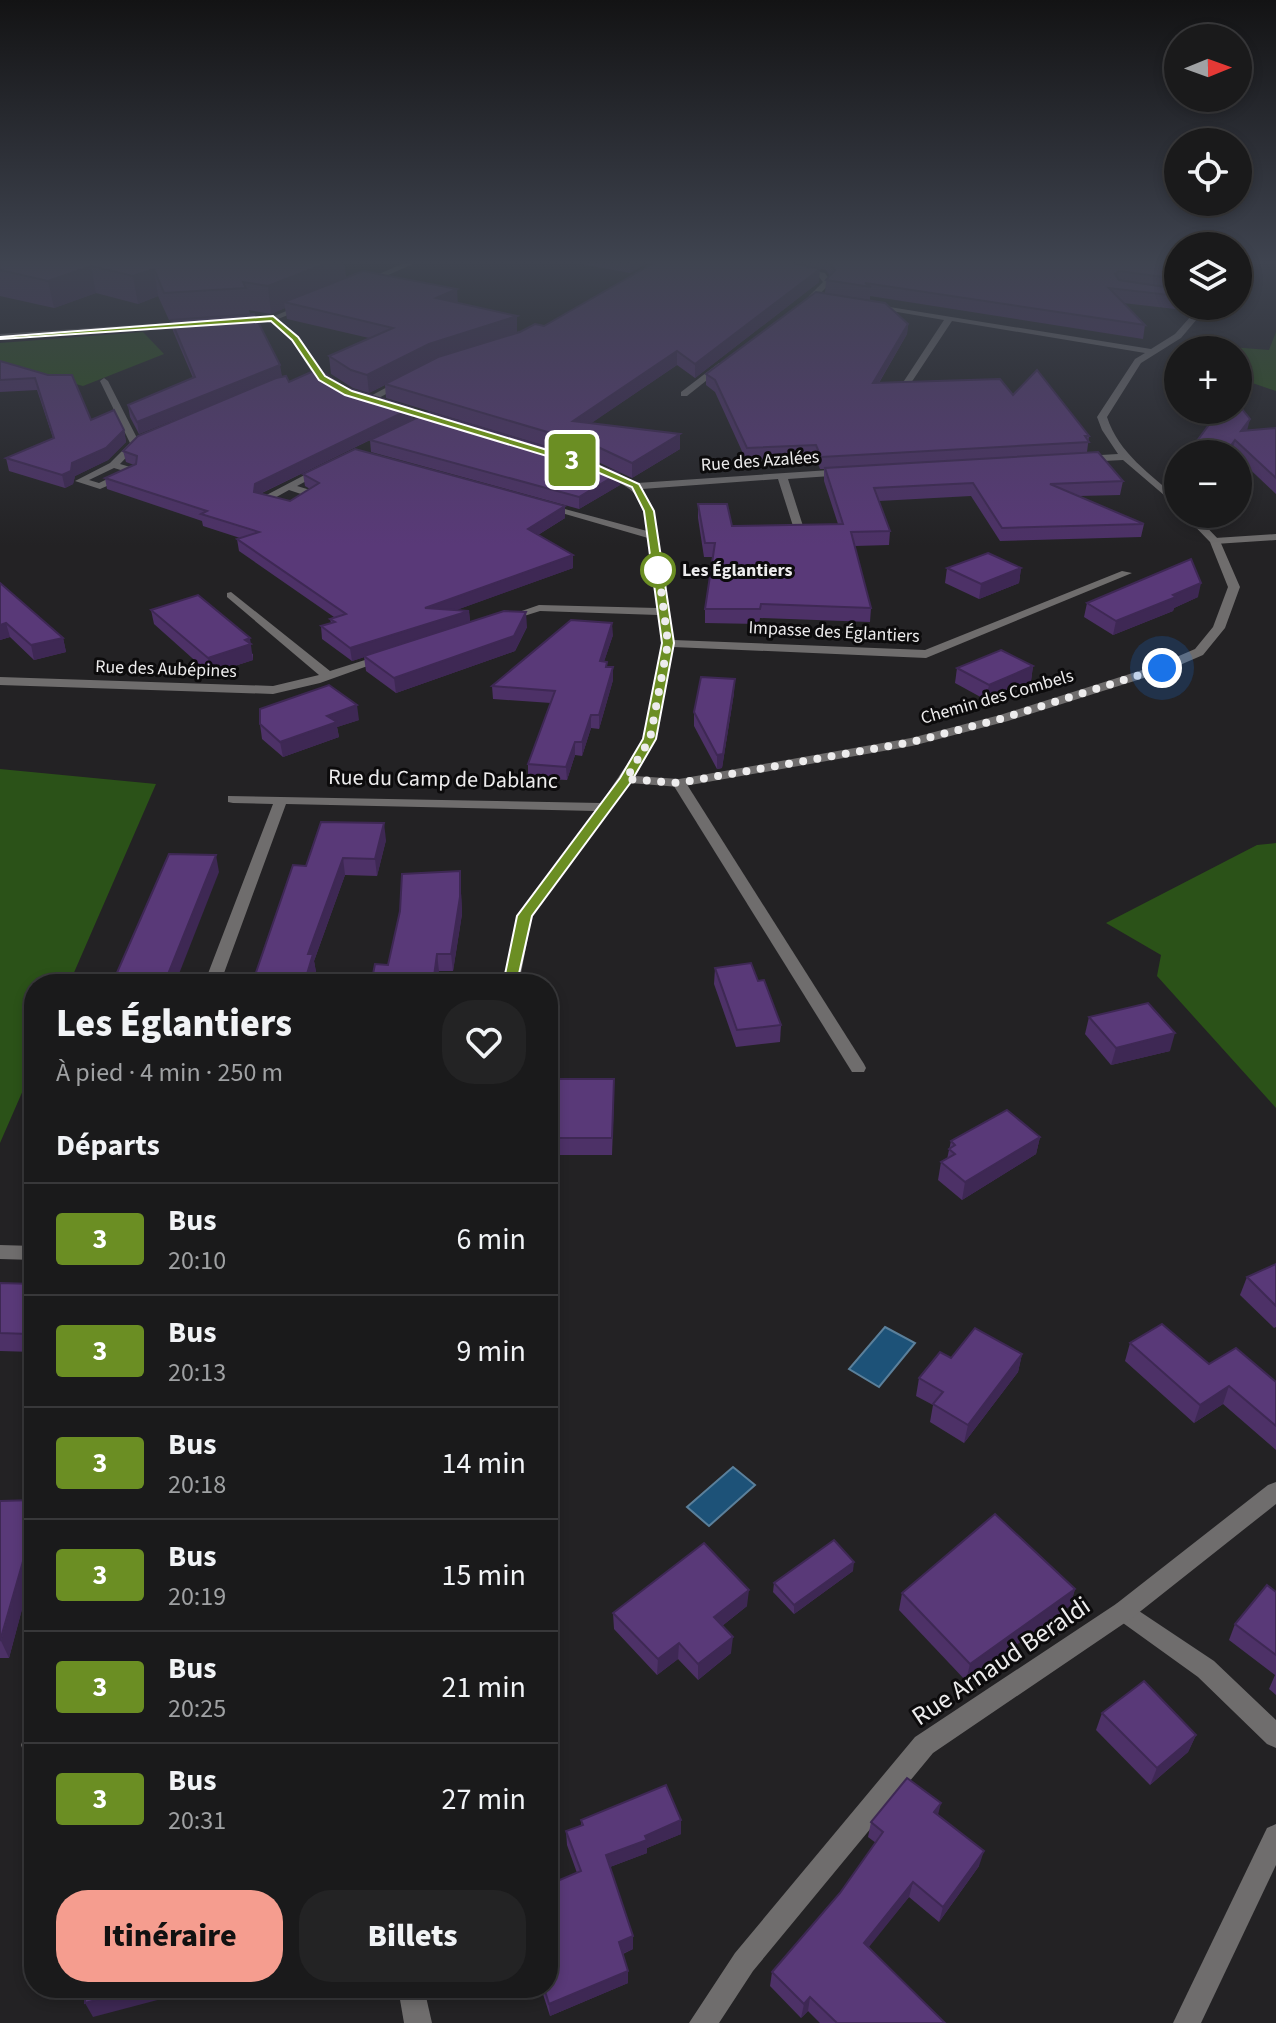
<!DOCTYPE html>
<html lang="fr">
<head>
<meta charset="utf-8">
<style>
  :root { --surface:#1a1a1b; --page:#232324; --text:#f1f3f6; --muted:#9fa1a3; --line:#38383a; --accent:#f59d8f }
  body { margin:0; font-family:"Source Sans 3",sans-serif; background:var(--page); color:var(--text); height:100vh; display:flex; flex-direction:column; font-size:30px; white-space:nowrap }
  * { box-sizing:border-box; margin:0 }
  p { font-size:26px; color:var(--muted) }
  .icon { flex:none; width:44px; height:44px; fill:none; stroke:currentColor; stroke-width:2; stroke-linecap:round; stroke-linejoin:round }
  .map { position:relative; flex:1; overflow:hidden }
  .drawer { position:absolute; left:24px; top:974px; width:534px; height:1024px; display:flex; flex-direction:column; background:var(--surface); border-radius:32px; box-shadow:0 4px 12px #0003,0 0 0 2px var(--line) }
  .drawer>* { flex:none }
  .badge { padding:0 16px; border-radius:6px; font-size:28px; line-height:52px }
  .needle { width:52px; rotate:89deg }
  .fabs { position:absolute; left:1164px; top:24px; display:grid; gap:16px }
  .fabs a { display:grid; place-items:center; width:88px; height:88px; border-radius:50%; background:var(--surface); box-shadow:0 4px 12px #0003,0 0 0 2px var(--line); font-size:40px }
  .you { position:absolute; width:40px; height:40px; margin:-20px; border:6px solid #fff; border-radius:50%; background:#1a73e8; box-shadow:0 0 0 12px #1a73e833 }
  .map>.badge { position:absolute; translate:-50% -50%; box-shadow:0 0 0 4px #fff }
  h2 { padding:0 32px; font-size:30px; line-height:72px }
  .round { display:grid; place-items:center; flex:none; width:84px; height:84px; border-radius:32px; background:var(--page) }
  .summary { display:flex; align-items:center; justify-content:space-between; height:136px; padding:0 32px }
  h1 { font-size:38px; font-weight:800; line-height:60px }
  .primary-button { display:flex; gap:16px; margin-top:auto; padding:16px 32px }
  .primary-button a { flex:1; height:92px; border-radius:32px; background:var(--accent); color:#111; font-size:32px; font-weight:800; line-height:92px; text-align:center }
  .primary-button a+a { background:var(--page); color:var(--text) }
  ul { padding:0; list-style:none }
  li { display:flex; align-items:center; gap:24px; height:112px; padding:0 32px; border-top:2px solid var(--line) }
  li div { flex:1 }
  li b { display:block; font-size:30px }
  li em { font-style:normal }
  li .badge { min-width:88px; font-weight:700; text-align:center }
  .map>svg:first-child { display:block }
  .green { fill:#2b5218 }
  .water { fill:#1d5278; stroke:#5b809b; stroke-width:2 }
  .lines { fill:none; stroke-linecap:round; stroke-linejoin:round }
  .service { fill:#6f6d6d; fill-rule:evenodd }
  .minor { fill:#6f6d6d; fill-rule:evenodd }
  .tertiary { fill:#6f6d6d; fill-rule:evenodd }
  .wall { fill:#4d3167 }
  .shaded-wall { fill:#3e2854 }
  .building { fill:#593978; stroke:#3e2854; stroke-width:2 }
  .line { fill:#6b8e23; stroke:#fff; stroke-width:2 }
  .walk { stroke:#edeced; stroke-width:8; stroke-dasharray:0 14.4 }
  .stop-dot { fill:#fff; stroke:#6b8e23; stroke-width:4 }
  .labels { text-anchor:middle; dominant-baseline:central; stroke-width:6; stroke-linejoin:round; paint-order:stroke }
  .far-street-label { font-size:18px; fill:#edeced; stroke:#0c0b0c }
  .far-stop-label { font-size:18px; font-weight:bold; fill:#edeced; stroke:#0c0b0c; text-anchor:start }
  .street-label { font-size:22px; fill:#edeced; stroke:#0c0b0c }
  .near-street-label { font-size:26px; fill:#edeced; stroke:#0c0b0c }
</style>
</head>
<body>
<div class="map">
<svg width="1276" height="2023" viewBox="0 0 1276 2023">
  <rect width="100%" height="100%" fill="#232224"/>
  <!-- green -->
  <g class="green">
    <path d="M143,332L164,354L83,386L0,363V343Z"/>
    <path d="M1276,332V391L1238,378V350H1183L1191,344L1269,350Z"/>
    <path d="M0,769L156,784L69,984H34V1065L0,1143Z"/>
    <path d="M1276,843V1108L1157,976L1161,955L1106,923L1257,845Z"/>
  </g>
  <!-- water -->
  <g class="water">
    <path d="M885,1327L915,1343L879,1387L849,1369Z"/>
    <path d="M733,1467L755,1485L709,1526L687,1507Z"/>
  </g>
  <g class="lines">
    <!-- service -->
    <g class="service">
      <path d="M1276,534V540L1215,544L1210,541L1215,538Z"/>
      <path d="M679,779L686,783L864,1064L866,1068L864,1072H852L672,783Z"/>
      <path d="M1124,1601L1214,1661L1276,1720V1748L1267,1744L1198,1677L1116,1618L1113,1611L1116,1604Z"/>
      <path d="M1276,1824V1865L1201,2023H1173L1267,1828Z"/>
    </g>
    <!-- minor -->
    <g class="minor">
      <path d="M754,263H770L825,273L831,282L819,295L831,299L827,301L809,296L823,282L819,277Z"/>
      <path d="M871,304L1151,349L1175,334L1200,306H1208L1181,338L1141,363L1107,417C1119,454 1150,473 1178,499V507L1123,460L1084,462L1079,459L1084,456L1118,454L1102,430L1097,417L1135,359L1145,353L952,321L909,386L906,387L902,384L944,320L874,308Z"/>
      <path d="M270,317H276L298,337L322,372L333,381V385C314,385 304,357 294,344C287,335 278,328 270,321Z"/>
      <path d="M719,363L726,365L687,396H681V392Z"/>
      <path d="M104,378L108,381L137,438L153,432L158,435L138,445L120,464L137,469V473L100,489L75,481L110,463L130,443L100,381ZM114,468L124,471L99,483L89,480Z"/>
      <path d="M404,378L408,381L407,383L373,401L365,399Z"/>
      <path d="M389,404H395L448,421L440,423L389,408Z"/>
      <path d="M316,469L325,471L297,486L317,492V496L301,503L296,500L304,495L289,490L271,500L278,504L273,507L257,500Z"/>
      <path d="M598,469H606L637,483L845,469L850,472L845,475L788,479L803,526L798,529L793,526L778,479L642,489L654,511L673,640L925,650L1122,571L1132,573L926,658L673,647L656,739L635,776L679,779L911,738L1000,715L1158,665L1195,649L1213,627L1228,587L1210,542L1183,514H1194L1220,541L1240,587L1225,628L1203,655L1166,671L1008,721L912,746L679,787L630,783L532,916L519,984H503L518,916L595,811L286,804L220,984H204L273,804L233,803L228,802V796L601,803L644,739L662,643L658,615L540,611L505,622L499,619L539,605L657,608L648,538L541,507L546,504L647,531C641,491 634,489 598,473Z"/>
      <path d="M231,592L330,671L384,654L390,658L320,683L273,694L0,685V677L273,686L319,675L227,597V593Z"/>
      <path d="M0,1245L34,1246V1260L0,1259Z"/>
      <path d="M1276,1482V1504L1132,1618L933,1753L753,1971L719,2023H689L735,1953L915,1737L1116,1604L1268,1485Z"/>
      <path d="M33,1733H34V1757L24,1753L21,1745L24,1737Z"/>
      <path d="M398,1988H424L432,2023H404Z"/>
    </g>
    <!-- tertiary -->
    <g class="tertiary">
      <path d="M404,263H415L368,284L361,282Z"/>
      <path d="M303,304L310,306L273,321L236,323L232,321L236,319L272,317Z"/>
      <path d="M196,321L193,325L0,340V334Z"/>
    </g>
  </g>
  <!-- wall -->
  <g class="wall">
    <path d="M0,263H344L346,277L458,303L517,332L544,326L647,267V263L630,273L576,263H1178V306H1187L1184,310L1123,303L1145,325L1143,339L870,296V300L825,293L826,280L830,276L826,270L816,268L819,282L695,378L677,365L591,423L680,449L632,478L598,462L386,398L385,385L369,393L353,388L331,374L329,356L369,338L287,319L285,308L271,314L249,310L250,314L282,376L289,382L344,387L413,419L260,494L290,501L310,489L305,486L303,474L565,518L538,535L573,568L456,610L469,611L470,622L527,627L515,651L396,693L366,671L364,657L352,661L322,639L321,626L331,623L330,619L334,617L239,551L237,539L240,538L203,526L202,521L107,489L105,478L134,465L126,462L123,451L234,396L139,434L130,417L128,405L193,378L173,331L171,320H169L158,296L138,304L96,293L54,308L0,296Z"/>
    <path d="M908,324L907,334L879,383L1013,395L1089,436L1087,452L1123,481L1120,495L1079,496L1144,524L1141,537L1000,541L971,496L879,501L890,531L889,545L855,546L871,608L870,622L760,618L759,624L705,623V609L713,557H704L698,518V504L732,526L838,524L824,481V469H820L816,457L746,460L715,392L706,385V374Z"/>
    <path d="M0,361L48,375L91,420L124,430L126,442L108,460L75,476L73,484L65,488L9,471L6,458L53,438L37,390L0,392Z"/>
    <path d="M1276,428V494L1238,458V454H1234L1232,452L1230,454H1190L1191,449L1247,431Z"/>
    <path d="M370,440L620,485L579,509L371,452Z"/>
    <path d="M947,568H1021L1019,583L979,599L945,583Z"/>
    <path d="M0,583L63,638L66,652L34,660L10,637L0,640Z"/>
    <path d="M1198,597L1174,608L1173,611L1113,635L1084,617L1087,603Z"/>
    <path d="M151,610L253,654V660L210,674L154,624Z"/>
    <path d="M613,635L604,661L613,680L599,729L591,728L582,756L575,755L567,780L528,778V764L551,703L493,699L492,686Z"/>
    <path d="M1033,666L1031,681L986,700L955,683L957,668Z"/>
    <path d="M734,693L722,768L717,769L694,726V712Z"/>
    <path d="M359,720L337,727L339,737L283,757L262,739L260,724Z"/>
    <path d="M386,840L377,876L345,875L314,961L316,972L312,984L306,866Z"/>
    <path d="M460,871L462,914L453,971H439L388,965Z"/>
    <path d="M715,968L781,1025L780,1042L736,1047L714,984Z"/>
    <path d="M1089,1017L1170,1051L1111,1065L1085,1034Z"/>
    <path d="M614,1097L612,1155H555L554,1138Z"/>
    <path d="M1040,1137L1036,1154L962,1200L938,1180L941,1162L947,1159L951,1141Z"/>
    <path d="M34,1171V1208H32L26,1190Z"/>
    <path d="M1276,1264V1327L1274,1328L1240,1295L1247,1277Z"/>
    <path d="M0,1283L34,1284V1352L0,1351Z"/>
    <path d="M1130,1343L1276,1382V1450L1223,1404L1194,1423L1125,1361Z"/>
    <path d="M1022,1354L1018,1372L964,1443L930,1422L933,1405L916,1396L919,1378L951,1358Z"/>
    <path d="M34,1500V1564L9,1658H0V1501Z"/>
    <path d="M853,1571L794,1614L773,1592L774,1583Z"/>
    <path d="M1075,1589L1070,1606L966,1681L899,1610L902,1593Z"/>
    <path d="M1276,1592V1695L1269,1689L1275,1675L1229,1640L1235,1624Z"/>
    <path d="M747,1606L722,1626L731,1653L698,1680L678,1659L657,1675L614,1629L613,1613Z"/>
    <path d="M1102,1713L1196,1735L1188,1752L1150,1785L1096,1730Z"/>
    <path d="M938,1815L979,1866L939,1922L909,1897L868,1947L945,2023H820L808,2011L801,2018L770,1986L772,1972L840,1893L876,1843L868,1837L871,1822Z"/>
    <path d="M581,1820H681V1834L647,1848V1853L610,1867L633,1949L623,1954L628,1983L550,2016L541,1988H548L577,1873L567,1845L566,1831L581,1826Z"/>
  </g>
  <!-- shaded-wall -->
  <g class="shaded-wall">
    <path d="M298,263H344L346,283L284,302L285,308L271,314L268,286Z"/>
    <path d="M630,263H648L630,273Z"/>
    <path d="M91,266L96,293L54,308L48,281Z"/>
    <path d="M154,269L158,296L138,304L133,276Z"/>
    <path d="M820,269L819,282L695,378V364Z"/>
    <path d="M457,289L458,306L436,298Z"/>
    <path d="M517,316V333L431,361L369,393L367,375L429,344Z"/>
    <path d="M908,324L907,334L872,394L873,383Z"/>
    <path d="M677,351V365L574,435L573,421Z"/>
    <path d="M280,365L282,376L139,434L137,422Z"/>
    <path d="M412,408L413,419L257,495L254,492L255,484Z"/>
    <path d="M1250,419L1247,431H1241Z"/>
    <path d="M124,430L126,442L108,460L75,476L73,484L65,488L62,475L72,463Z"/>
    <path d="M680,434V449L632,478V463Z"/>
    <path d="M1235,440L1232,452L1230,454H1227L1229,448Z"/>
    <path d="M619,473L620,485L579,509V497Z"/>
    <path d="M565,506V518L528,541V529Z"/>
    <path d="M573,555V568L426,621L425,608Z"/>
    <path d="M1021,568L1019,583L979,599L981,584Z"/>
    <path d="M1201,583L1198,597L1174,608L1173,611L1113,635L1116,621Z"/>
    <path d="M469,611L470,624L352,661L350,648Z"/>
    <path d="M526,612L527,627L515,651L396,693L394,678Z"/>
    <path d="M6,623L10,637L0,640V625Z"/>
    <path d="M612,623L613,635L600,674V661Z"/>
    <path d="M63,638L66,652L34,660L31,645Z"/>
    <path d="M250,638L253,660L210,674L208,658Z"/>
    <path d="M1033,666L1031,681L986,700L989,685Z"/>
    <path d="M613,667V680L599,729V715Z"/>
    <path d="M735,679L734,693L722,768L717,769V755Z"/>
    <path d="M357,705L359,720L337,727L339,737L283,757L280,742L327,716Z"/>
    <path d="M591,715V728L582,756V742Z"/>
    <path d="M575,742V755L567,780L566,767Z"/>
    <path d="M384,823L386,840L377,876L375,859Z"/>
    <path d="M216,855L219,872L175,984H164Z"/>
    <path d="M343,858L345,875L314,961L316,972L312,984H304L308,954Z"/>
    <path d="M460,871L462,914L453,971L451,954Z"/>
    <path d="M437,954L439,971L437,984H433Z"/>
    <path d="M1175,1033L1170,1051L1111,1065L1116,1048Z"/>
    <path d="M1040,1137L1036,1154L962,1200L965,1182Z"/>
    <path d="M34,1319V1351L28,1334Z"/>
    <path d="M1022,1354L1018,1372L964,1443L968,1425Z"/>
    <path d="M1229,1386L1223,1404L1194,1423L1200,1405Z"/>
    <path d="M28,1544L34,1559V1564L9,1658L1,1641Z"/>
    <path d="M854,1562L853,1571L794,1614V1605Z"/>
    <path d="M1075,1589L1070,1606L966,1681L970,1664Z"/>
    <path d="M749,1590L747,1606L713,1633L714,1617Z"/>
    <path d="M733,1637L731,1653L698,1680V1664Z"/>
    <path d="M679,1643L678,1659L657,1675L658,1659Z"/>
    <path d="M1196,1735L1188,1752L1150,1785L1157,1768Z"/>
    <path d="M941,1803L937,1819L934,1812Z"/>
    <path d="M681,1820V1834L647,1848V1853L607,1868L606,1855L645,1836Z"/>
    <path d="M984,1851L979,1866L939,1922L943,1907Z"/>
    <path d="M913,1882L909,1897L861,1957L864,1943Z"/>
    <path d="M633,1936V1949L619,1955V1942Z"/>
    <path d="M628,1971V1983L550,2016L549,2004Z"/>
    <path d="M140,1988H184V1993L93,2017L85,2003Z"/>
    <path d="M810,1997L808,2011L801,2018L804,2004Z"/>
  </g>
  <!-- building -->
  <g class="building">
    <path d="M0,263H327L268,286L243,282L246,288L164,293L154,269L133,276L91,266L48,281L0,270Z"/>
    <path d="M647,263H793L820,269L695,364L677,351L573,421L680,434L632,463L598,447L385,384L438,357L520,332L535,324L544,326L652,264Z"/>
    <path d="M830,263H1178V279L1119,271L1115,274L1119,280L1178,289V296L1109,288L1145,325L865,283L871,287L826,280L835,270Z"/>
    <path d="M363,271L457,289L436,298L517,316L429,344L367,375L351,370L329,356L393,328L284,302Z"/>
    <path d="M816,292L885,303L908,324L873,383L1000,379L1013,395L1037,370L1089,436H1085L1089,442L821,457L816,445L747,448L715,380L706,374Z"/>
    <path d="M254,314L280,365L137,422L128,405L195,377L171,320Z"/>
    <path d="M0,361L48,375H72L91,420L114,410L124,430L106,448L72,463L71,471L62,475L6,458L54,438L35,378L0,380Z"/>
    <path d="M318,369L344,387L412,408L255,484L254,492L290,501L319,483L303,474L355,449L565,506L528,529L573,555L425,608L469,611L350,648L321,626L335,622L330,619L346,614L237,539L259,532L201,514L207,511L105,478L136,464L137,456L123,451L138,436L276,378L286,376L289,382Z"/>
    <path d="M1238,404L1250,419L1241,431L1276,428V478L1235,440L1229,448L1191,449L1220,410H1238Z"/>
    <path d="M429,412L570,454L619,473L579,497L370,440Z"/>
    <path d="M1098,452L1123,481L1050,484L1144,524L1002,528L973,483L874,488L890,531L851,532L871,608L761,604L760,609H705L715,543H705L698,504H727L732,526L843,524L825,468Z"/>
    <path d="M988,553L1021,568L981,584L947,568Z"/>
    <path d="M1191,559L1201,583L1173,595L1176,597L1116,621L1087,603Z"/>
    <path d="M0,583L63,638L31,645L6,623L0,625Z"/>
    <path d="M198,595L250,638L245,640L251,644L208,658L151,610Z"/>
    <path d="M504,611L526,612L514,636L394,678L364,656Z"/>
    <path d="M571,620L612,623L600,661L607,662L606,667H613L599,715H591L582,742H575L566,767L528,764L555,691L492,686Z"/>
    <path d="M1001,650L1033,666L989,685L957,668Z"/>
    <path d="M701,677L735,679L723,754L717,755L694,712Z"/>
    <path d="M329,685L357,705L327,716L337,722L280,742L260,724V709Z"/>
    <path d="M321,822L384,823L375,859L343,858L308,954H313L304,984H252L293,865L306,866Z"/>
    <path d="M169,854L216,855L164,984H112Z"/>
    <path d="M460,871V897L451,954H437L433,984H371L375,964L388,965L400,911L402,874Z"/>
    <path d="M751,963L758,981L764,980L781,1025L737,1030L715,968Z"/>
    <path d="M1148,1003L1175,1033L1116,1048L1089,1017Z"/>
    <path d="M555,1079H614L612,1138H554Z"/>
    <path d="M1007,1110L1040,1137L965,1182L941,1162L955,1154L949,1149L955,1145L951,1141Z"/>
    <path d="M34,1171V1190H26Z"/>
    <path d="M1276,1264V1306L1247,1277Z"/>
    <path d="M0,1283L34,1284V1319L28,1334L0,1333Z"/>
    <path d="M1162,1324L1209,1364L1236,1348L1276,1382V1426L1229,1386L1200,1405L1130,1343Z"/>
    <path d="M975,1328L1022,1354L968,1425L933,1404L943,1392L919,1378L940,1352L951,1358Z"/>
    <path d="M34,1500V1544H28L0,1641V1501Z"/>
    <path d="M995,1514L1075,1589L970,1664L902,1593Z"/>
    <path d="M834,1540L854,1562L794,1605L774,1583Z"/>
    <path d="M704,1543L749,1590L714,1617L733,1637L698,1664L679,1643L658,1659L613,1613Z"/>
    <path d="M1267,1585L1276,1592V1655L1235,1624Z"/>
    <path d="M1144,1681L1196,1735L1157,1768L1102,1713Z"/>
    <path d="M907,1778L941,1803L934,1812L984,1851L943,1907L913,1882L864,1943L945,2023H837L810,1997L804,2004L772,1972L840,1893L883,1832L871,1822Z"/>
    <path d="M666,1785L681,1820L645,1836L647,1840L606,1855L633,1936L619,1942L628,1971L549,2004L544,1988H548V1885L581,1871L566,1831L583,1825L581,1820Z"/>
    <path d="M85,1988H140L85,2003Z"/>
  </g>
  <!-- sky -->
  <linearGradient id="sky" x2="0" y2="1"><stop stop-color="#131314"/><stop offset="0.48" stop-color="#3f4450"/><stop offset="1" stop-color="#3f4450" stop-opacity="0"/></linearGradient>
  <rect width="1276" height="546" fill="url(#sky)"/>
  <!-- line -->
  <path class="line" d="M273,316L298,337L325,376L352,391L597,465L639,484L654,511L674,643L656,739L631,782L532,916L516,987L511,989L503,984L517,916L620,778L643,739L662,643L644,511L632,487L590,469L345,395L319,380L292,340L271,321L0,339V337Z"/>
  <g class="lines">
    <!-- walk -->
    <path class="walk" d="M658,570V567L668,643L650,739L626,779L679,783L912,742L1004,718L1162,668"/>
  </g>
  <!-- markers -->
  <circle class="stop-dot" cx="658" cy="570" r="16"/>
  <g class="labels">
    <!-- far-street labels -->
    <g class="far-street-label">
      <text transform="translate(760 461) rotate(-4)">Rue des Azalées</text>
      <text transform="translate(834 632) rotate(3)">Impasse des Églantiers</text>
      <text transform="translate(166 669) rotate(2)">Rue des Aubépines</text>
      <text transform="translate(997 697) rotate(-16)">Chemin des Combels</text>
    </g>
    <!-- far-stop labels -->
    <g class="far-stop-label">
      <text x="682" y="570">Les Églantiers</text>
    </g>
    <!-- street labels -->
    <g class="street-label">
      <text transform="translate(443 779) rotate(1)">Rue du Camp de Dablanc</text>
    </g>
    <!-- near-street labels -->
    <g class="near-street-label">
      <text transform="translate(1001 1661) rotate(-34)">Rue Arnaud Beraldi</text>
    </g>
  </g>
</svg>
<div class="fabs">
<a><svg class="needle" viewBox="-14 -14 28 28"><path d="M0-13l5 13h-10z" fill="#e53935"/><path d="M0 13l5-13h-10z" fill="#9fa1a3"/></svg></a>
<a><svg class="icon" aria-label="locate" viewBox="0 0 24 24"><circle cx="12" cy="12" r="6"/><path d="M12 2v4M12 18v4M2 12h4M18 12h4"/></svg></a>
<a><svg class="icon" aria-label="layers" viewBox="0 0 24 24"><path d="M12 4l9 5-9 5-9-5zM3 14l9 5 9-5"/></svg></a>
<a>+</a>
<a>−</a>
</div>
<div class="you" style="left:1162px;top:668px"></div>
<b class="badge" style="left:572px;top:460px;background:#6b8e23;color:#fff">3</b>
<section class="drawer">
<div class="summary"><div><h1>Les Églantiers</h1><p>À pied · 4 min · 250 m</p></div><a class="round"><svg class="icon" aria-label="heart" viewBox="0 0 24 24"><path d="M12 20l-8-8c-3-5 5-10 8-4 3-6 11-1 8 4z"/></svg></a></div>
<h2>Départs</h2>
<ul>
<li><span class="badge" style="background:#6b8e23;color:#fff">3</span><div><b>Bus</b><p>20:10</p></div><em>6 min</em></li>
<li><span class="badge" style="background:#6b8e23;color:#fff">3</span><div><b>Bus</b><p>20:13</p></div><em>9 min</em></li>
<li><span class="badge" style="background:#6b8e23;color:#fff">3</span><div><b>Bus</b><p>20:18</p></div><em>14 min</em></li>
<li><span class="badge" style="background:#6b8e23;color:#fff">3</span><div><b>Bus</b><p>20:19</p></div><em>15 min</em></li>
<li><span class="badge" style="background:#6b8e23;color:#fff">3</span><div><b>Bus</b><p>20:25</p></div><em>21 min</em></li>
<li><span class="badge" style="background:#6b8e23;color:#fff">3</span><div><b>Bus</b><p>20:31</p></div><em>27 min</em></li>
</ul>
<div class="primary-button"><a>Itinéraire</a><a>Billets</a></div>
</section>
</div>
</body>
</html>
